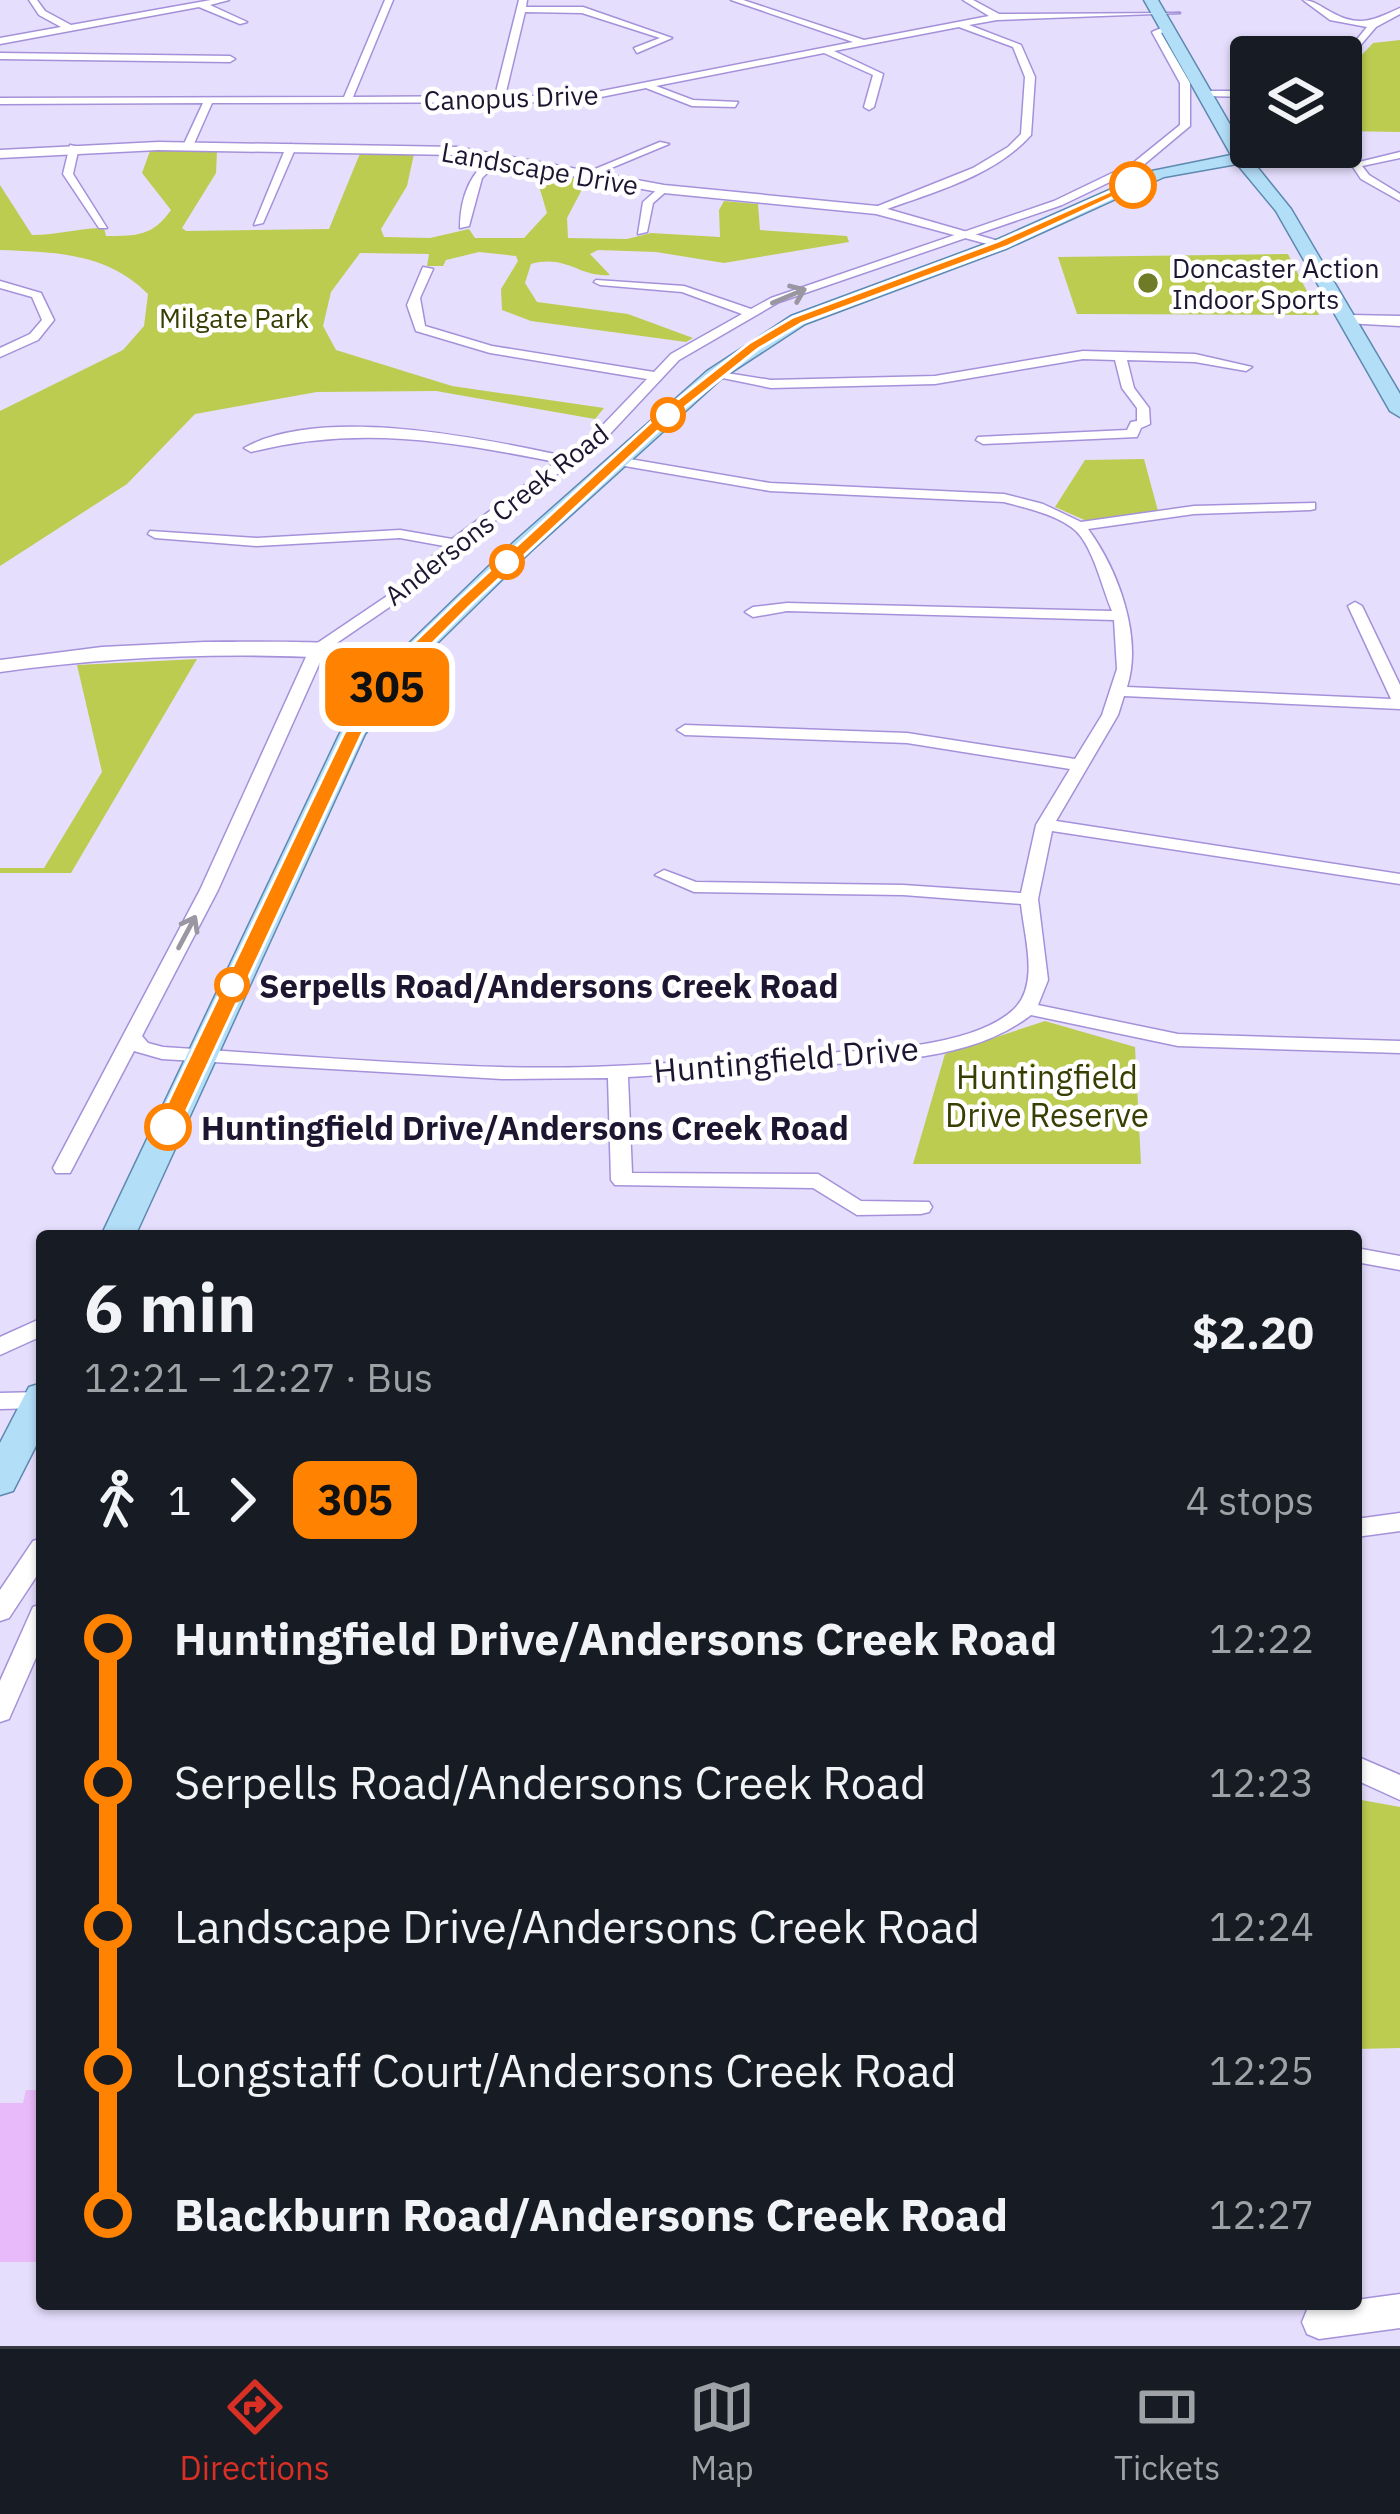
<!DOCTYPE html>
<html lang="en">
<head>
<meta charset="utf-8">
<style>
  :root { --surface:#171b24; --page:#242831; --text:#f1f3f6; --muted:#9ea1a6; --line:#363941; --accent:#d93025 }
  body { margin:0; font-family:"IBM Plex Sans",sans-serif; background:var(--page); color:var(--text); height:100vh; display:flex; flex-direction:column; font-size:45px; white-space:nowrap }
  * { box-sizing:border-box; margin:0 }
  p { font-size:39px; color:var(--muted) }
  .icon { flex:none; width:66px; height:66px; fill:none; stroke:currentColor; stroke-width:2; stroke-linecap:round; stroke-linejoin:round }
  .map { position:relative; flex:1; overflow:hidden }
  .drawer { position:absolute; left:36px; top:1230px; width:1326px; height:1080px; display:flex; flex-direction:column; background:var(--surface); border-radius:12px; box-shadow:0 3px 9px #0004 }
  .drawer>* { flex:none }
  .badge { padding:0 24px; border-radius:18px; font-size:42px; line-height:78px }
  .controls { position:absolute; left:1230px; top:36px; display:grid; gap:24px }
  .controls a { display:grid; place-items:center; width:132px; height:132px; border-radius:12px; background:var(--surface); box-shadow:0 3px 9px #0004; font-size:60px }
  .map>.badge { position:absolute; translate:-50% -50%; box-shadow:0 0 0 6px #fff }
  .legs { display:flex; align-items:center; gap:18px; height:132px; padding:0 48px; font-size:39px }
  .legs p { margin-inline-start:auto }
  .headline { display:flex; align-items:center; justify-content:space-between; height:204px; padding:0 48px }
  h1 { font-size:66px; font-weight:800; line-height:90px }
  ul { padding:0 48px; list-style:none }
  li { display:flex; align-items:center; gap:42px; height:144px; font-size:45px }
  li i { display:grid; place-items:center; width:18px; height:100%; margin:0 15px; background:currentColor }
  li i::after { content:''; width:30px; height:30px; margin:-15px; border:9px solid; border-radius:50%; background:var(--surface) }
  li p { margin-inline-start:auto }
  li:first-child i { background:linear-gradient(#0000 50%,currentColor 0) }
  li:last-child i { background:linear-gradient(currentColor 50%,#0000 0) }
  .dock { display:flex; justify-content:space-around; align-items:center; height:168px; border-top:3px solid var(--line); background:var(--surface); font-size:33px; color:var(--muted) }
  .dock a { display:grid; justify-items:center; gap:6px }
  .dock .active { color:var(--accent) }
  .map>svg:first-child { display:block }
  .green { fill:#bccc50 }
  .building { fill:#e8baf9 }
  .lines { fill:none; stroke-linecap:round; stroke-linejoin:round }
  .street-casing { stroke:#a591da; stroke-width:3 }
  .secondary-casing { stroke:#a591da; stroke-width:3 }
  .primary-casing { stroke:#5e89b0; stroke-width:3 }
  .street { fill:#fff; fill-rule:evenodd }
  .secondary { fill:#fff; fill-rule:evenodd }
  .primary { fill:#b3def8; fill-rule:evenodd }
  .oneway { stroke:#9a96a2 }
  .line-1 { fill:#ff8200; stroke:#fff; stroke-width:3 }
  .stop-1-dot { fill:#fff; stroke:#ff8200; stroke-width:6 }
  .poi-dot { fill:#707b27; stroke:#fff; stroke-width:4.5 }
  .labels { text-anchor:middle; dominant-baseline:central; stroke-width:9; stroke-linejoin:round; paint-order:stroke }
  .far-street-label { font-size:27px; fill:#1e1531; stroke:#fff }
  .far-poi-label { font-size:27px; fill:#1e1531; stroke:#fff; text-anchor:start }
  .far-park-label { font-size:27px; fill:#393f03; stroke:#fff }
  .stop-label { font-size:33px; font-weight:bold; fill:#1e1531; stroke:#fff; text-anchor:start }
  .street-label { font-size:33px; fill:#1e1531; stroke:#fff }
  .park-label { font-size:33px; fill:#393f03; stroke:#fff }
</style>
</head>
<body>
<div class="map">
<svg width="1400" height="2346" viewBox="0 0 1400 2346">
  <rect width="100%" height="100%" fill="#e5defd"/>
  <!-- green -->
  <g class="green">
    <path d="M1400,40V132L1341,131V77L1373,43Z"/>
    <path d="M150,151H217L216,173L182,228L186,231L329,229L361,151L414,154L407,186L381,229L384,237L430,238L469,229L475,238H524L547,213L536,176L550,171L587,180L567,218L568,238L627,239L651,233L720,237L719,210L724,201L758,204L760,230L847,236L849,242L724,263L656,252L598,250L590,254L610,275C580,278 567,254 531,264L525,283L537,302L628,314L693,338L686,342L531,321L502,310L501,289L518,261L516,256L479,252L446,260L443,266H427L429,254L360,253L331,292L323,326L336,350L452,386L604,408L595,419L436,391L317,392L195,414L127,484L0,566V411L123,350L144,326L148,294C107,253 56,252 0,250V185L32,235C57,235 80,228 104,228L106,236C137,236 153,236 171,210L142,173Z"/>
    <path d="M1288,254L1319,315L1077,314L1058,257Z"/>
    <path d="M1144,459L1158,511L1089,522L1055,507L1085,460Z"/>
    <path d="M197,659L71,873H0V868H44L102,772L77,665Z"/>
    <path d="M1045,1021L1135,1047L1141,1164H913L945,1054Z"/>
    <path d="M1356,1799L1400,1807V2048L1356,2049Z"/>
  </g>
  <!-- building -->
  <path class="building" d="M26,2090H42V2262H0V2103H23Z"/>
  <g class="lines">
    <defs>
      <g id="street">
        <path d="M29,0H37L45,11L71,25L211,0H229L210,5L247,22L240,24L199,7L0,44V38L61,27L39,15Z"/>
        <path d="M385,0H393L353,97L495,96L519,0H527L526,7H583L672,38L637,53L634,48L660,38L582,13L525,12L505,96H576L853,42L731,0H743L864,40L989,16L963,0H973L999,14L1180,13L997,20L969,25L1021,45L1035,77L1031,135C993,178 929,193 877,213L873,208L973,168L1008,147L1021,134L1025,77L1013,47L959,27L834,51L883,74L874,107L869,110L864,107L873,75L824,53L656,86L693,100L738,102L735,107L692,106L646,88L576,102L212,103L193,146L188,149L183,146L203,103L0,104V98L344,97Z"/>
        <path d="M1303,0C1316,1 1319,6 1331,12C1359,28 1374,20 1400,8V14L1376,27L1341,68V59L1367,27L1330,20Z"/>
        <path d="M1166,26L1173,28L1161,33L1190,83V126L1141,167L1062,205L779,302L679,360L608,436L460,547L397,602L325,651L218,890L142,1036L148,1043L163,1047C276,1054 389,1064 501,1067C599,1070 696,1061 794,1054C853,1051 970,1051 1014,1009C1040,984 1024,936 1021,904L903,895L694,892L655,875L664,870L696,882L903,885L1021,893L1036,825L1070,769L907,743L685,735L677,730L685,725L907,733L1075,759L1102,715L1117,669L1114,620L787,611L753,617L745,612L753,607L787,603L1112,611C1102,588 1094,549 1076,531C1059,515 1026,508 1004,502L770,491L613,464V458L618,457L770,483L1004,494L1043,504L1081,522L1194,506L1315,503V509L1310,510L1194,514L1088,529C1118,570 1143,637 1127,687L1391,699L1348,606L1355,602L1362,606L1400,685V709L1124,696L1118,715L1056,821L1400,874V884L1052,831L1038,899L1048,980L1038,1005L1178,1034L1400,1041V1053L1178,1046L1031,1015C968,1064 873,1061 797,1066C741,1070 684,1074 628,1077L632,1173L818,1174L861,1201L929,1202L932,1207L929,1212L921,1214L857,1215L813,1188L615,1185L611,1180L608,1078L502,1079L162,1059L134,1051L70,1173H56L53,1168L200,890L310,648L387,596L444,546L400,538L257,546L155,538L148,534L150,531L257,538L400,530L452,539L556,462C449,441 359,425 251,452L244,448C321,405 481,438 564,456L598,430L647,379L490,353L416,331L407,305L423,267L433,269L420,298L425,326L492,346L654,372L671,354L742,314L682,292L600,285L594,282L596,280L684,286L751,309L771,298L1054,201L1133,163L1180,125V83L1152,32Z"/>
        <path d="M0,53L230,56L235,59L230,62L0,59Z"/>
        <path d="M1209,91H1251V97L1206,96Z"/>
        <path d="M660,142L669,144L592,176L583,174Z"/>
        <path d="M291,144L296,147L263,223L254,225L286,147Z"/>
        <path d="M70,145L79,147L73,174L107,228H99L63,174Z"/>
        <path d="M1400,152V158L1362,166L1369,175L1400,194V201L1361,179L1351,164Z"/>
        <path d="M496,154L505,156L482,178L469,226L460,228C460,198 470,171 496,154Z"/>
        <path d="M660,187L669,189L653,203L647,232L638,234L643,202Z"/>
        <path d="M0,281L41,293L54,320L38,340L0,357V348L30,334L42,320L32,297L0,288Z"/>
        <path d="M1083,351L1195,354L1252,367L1246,371L1195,362L1127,360L1134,388L1149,408L1150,424L1141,428L1137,437L983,444L976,440L978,437L1127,430L1131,422L1137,421V408L1122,388L1115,360L1083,359L935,384L771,388L708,375L714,371L771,380L935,376Z"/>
        <path d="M1356,1248L1400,1256V1270L1356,1262Z"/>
        <path d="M42,1318V1336L0,1355V1337Z"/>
        <path d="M42,1392V1408L0,1409V1393Z"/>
        <path d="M1400,1513V1531L1356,1537V1519Z"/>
        <path d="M42,1538V1568L9,1618L0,1621V1590L33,1541Z"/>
        <path d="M42,1604V1644L9,1719L0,1722V1681L33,1607Z"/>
        <path d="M1356,1756L1400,1775V1800L1356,1780Z"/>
        <path d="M1400,2294V2328L1319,2339L1307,2334L1302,2322L1307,2310L1329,2304H1356V2300Z"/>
      </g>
      <g id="secondary">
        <path d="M158,142L457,147L664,185L877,206L1009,244L1002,248L876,214L664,193L457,155L158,150L0,158V150Z"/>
        <path d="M1350,315L1400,316V326L1345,323V317Z"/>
        <path d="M204,642C244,642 393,638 419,657L409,663C271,651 137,653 0,672V660L102,647Z"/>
      </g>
      <g id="primary">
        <path d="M1144,0H1158L1247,154L1273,158L1254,163L1291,209L1400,394V417L1390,411L1276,211L1237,164L1164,177L1008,248L805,324L721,379L530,552L418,662L365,734L135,1236H101L340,733L400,652L514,542L707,371L791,316L996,240L1152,171L1231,155Z"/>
        <path d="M42,1383V1434L13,1491L0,1495V1443L29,1387Z"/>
      </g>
    </defs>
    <!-- street casing -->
    <use href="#street" class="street-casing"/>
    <!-- secondary casing -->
    <use href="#secondary" class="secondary-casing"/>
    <!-- primary casing -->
    <use href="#primary" class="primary-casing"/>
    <!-- street -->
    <use href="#street" class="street"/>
    <!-- secondary -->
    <use href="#secondary" class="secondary"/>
    <!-- primary -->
    <use href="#primary" class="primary"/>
  </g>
  <!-- one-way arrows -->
  <defs><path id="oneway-shaft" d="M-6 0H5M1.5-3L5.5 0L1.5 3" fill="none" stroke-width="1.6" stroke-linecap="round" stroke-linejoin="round" transform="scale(3)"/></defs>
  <g class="oneway">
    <use href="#oneway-shaft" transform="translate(789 296) rotate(-23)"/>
    <use href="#oneway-shaft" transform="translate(187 932) rotate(-62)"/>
  </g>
  <!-- line-1 -->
  <path class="line-1" d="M1129,183L1139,185L1006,247L802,323L758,349L674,416L471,605L415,661L362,734L179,1127L168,1134L160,1132L156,1127L344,733L403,653L460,598L664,410L749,343L793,317L998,241Z"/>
  <!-- markers -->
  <g class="stop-1-dot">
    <circle cx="1133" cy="185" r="21"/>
    <circle cx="668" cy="415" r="15"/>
    <circle cx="507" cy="562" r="15"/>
    <circle cx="232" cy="985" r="15"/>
    <circle cx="168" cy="1127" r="21"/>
  </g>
  <circle class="poi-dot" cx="1148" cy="283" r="12"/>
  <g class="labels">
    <!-- far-street labels -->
    <g class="far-street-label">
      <text transform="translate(511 97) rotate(-2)">Canopus Drive</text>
      <text transform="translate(540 168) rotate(10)">Landscape Drive</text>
      <text transform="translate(496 514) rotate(-38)">Andersons Creek Road</text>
    </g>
    <!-- far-poi labels -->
    <g class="far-poi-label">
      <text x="1172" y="267">Doncaster Action<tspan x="1172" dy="31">Indoor Sports</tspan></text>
    </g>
    <!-- far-park labels -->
    <g class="far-park-label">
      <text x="234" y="317">Milgate Park</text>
    </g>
    <!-- stop labels -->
    <g class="stop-label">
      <text x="259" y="985">Serpells Road/Andersons Creek Road</text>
      <text x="201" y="1127">Huntingfield Drive/Andersons Creek Road</text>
    </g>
    <!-- street labels -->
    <g class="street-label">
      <text transform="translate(786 1059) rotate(-5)">Huntingfield Drive</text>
    </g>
    <!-- park labels -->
    <g class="park-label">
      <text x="1047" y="1076">Huntingfield<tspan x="1047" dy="38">Drive Reserve</tspan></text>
    </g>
  </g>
</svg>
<div class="controls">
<a><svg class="icon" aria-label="layers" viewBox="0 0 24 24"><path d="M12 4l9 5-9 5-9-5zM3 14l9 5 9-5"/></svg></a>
</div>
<b class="badge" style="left:387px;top:687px;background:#ff8200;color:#111">305</b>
<section class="drawer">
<div class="headline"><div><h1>6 min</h1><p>12:21 – 12:27 · Bus</p></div><b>$2.20</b></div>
<div class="legs"><svg class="icon" aria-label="walk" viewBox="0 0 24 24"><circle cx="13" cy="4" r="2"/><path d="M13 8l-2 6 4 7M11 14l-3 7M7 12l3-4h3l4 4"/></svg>1<svg class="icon" aria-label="forward" viewBox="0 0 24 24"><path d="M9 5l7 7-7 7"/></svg><b class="badge" style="background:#ff8200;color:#111">305</b><p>4 stops</p></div>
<ul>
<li><i style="color:#ff8200"></i><b>Huntingfield Drive/Andersons Creek Road</b><p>12:22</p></li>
<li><i style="color:#ff8200"></i><span>Serpells Road/Andersons Creek Road</span><p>12:23</p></li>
<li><i style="color:#ff8200"></i><span>Landscape Drive/Andersons Creek Road</span><p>12:24</p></li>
<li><i style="color:#ff8200"></i><span>Longstaff Court/Andersons Creek Road</span><p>12:25</p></li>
<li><i style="color:#ff8200"></i><b>Blackburn Road/Andersons Creek Road</b><p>12:27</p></li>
</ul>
</section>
</div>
<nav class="dock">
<a class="active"><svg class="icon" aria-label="directions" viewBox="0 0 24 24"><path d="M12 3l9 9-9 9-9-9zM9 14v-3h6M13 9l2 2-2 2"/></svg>Directions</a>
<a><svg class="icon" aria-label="map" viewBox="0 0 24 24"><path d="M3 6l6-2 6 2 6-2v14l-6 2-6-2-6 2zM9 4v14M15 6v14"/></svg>Map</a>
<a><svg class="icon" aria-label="tickets" viewBox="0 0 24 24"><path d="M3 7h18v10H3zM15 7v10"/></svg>Tickets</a>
</nav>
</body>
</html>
